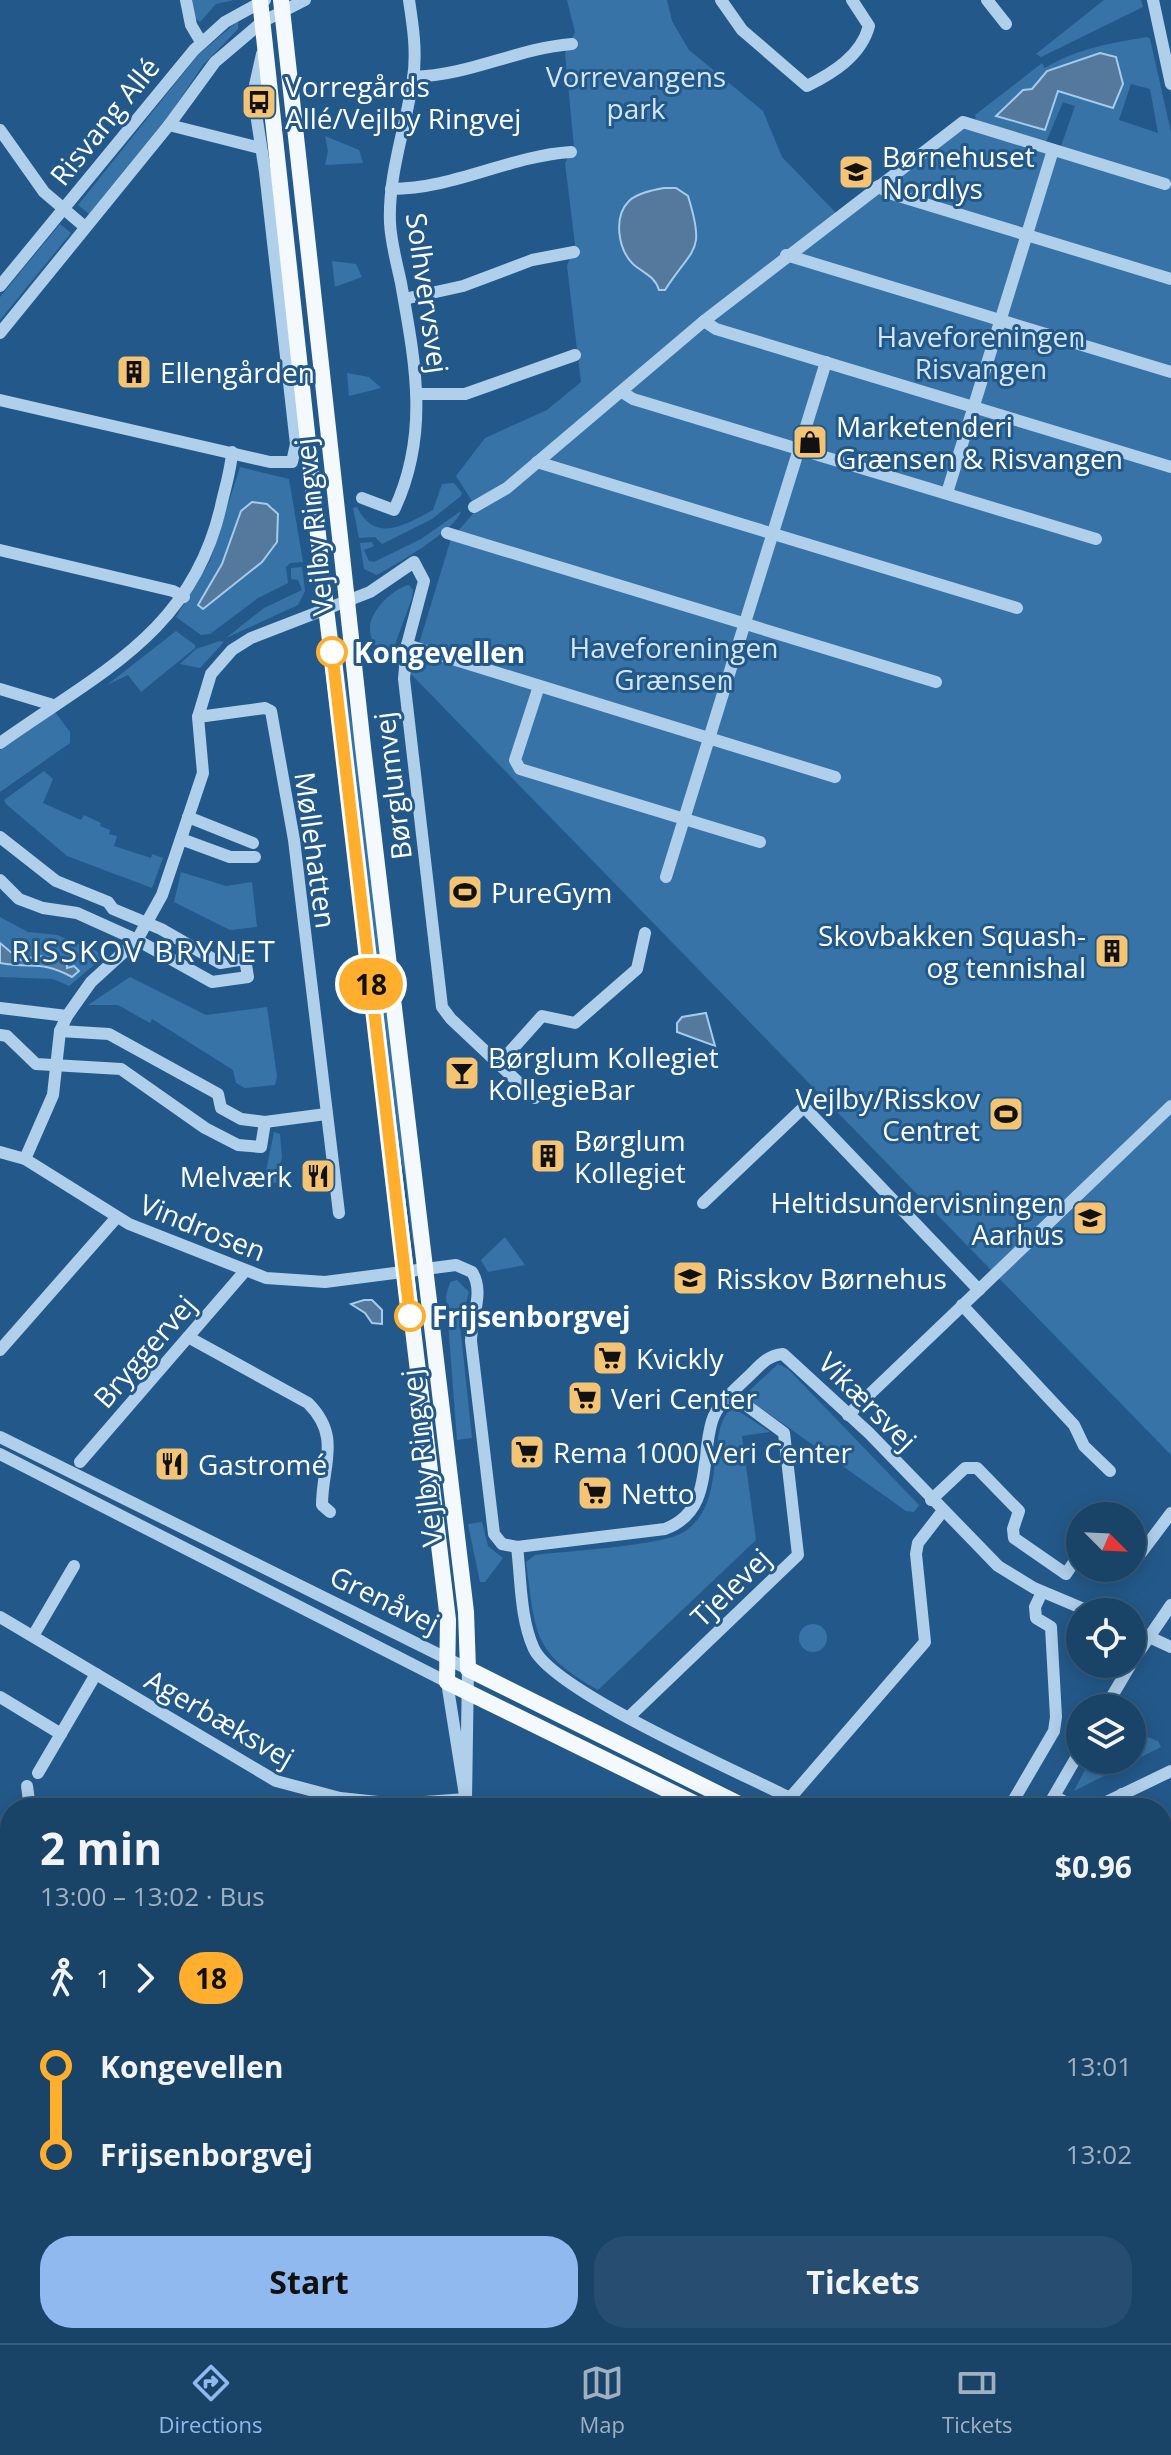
<!DOCTYPE html>
<html lang="en">
<head>
<meta charset="utf-8">
<style>
  :root { --surface:#1a4368; --page:#274e71; --text:#f1f3f6; --muted:#9fb0c0; --line:#385c7c; --accent:#90b9f0 }
  body { margin:0; font-family:"Open Sans",sans-serif; background:var(--page); color:var(--text); height:100vh; display:flex; flex-direction:column; font-size:30px; white-space:nowrap }
  * { box-sizing:border-box; margin:0 }
  p { font-size:26px; color:var(--muted) }
  .icon { flex:none; width:44px; height:44px; fill:none; stroke:currentColor; stroke-width:2; stroke-linecap:round; stroke-linejoin:round }
  .map { position:relative; flex:1; overflow:hidden }
  .drawer { position:absolute; left:0px; top:1798px; width:1172px; height:546px; display:flex; flex-direction:column; background:var(--surface); border-radius:32px 32px 0 0; box-shadow:0 4px 20px #0003,0 0 0 2px var(--line) }
  .drawer>* { flex:none }
  .badge { padding:0 16px; border-radius:26px; font-size:28px; line-height:52px }
  .needle { width:52px; rotate:114deg }
  .tools { position:absolute; left:1066px; top:1502px; display:grid; gap:16px }
  .tools a { display:grid; place-items:center; width:80px; height:80px; border-radius:50%; background:var(--surface); box-shadow:0 4px 20px #0003,0 0 0 2px var(--line); font-size:40px }
  .map>.badge { position:absolute; translate:-50% -50%; box-shadow:0 0 0 4px #fff }
  .legs { display:flex; align-items:center; gap:12px; height:88px; padding:0 40px; font-size:26px }
  .legs p { margin-inline-start:auto }
  .summary { display:flex; align-items:center; justify-content:space-between; height:136px; padding:0 40px }
  h1 { font-size:44px; font-weight:700; line-height:60px }
  .action { display:flex; gap:16px; margin-top:auto; padding:16px 40px }
  .action a { flex:1; height:92px; border-radius:32px; background:var(--accent); color:#111; font-size:32px; font-weight:700; line-height:92px; text-align:center }
  .action a+a { background:var(--page); color:var(--text) }
  ul { padding:0 40px; list-style:none }
  li { display:flex; align-items:center; gap:28px; height:88px; font-size:30px }
  li i { display:grid; place-items:center; width:12px; height:100%; margin:0 10px; background:currentColor }
  li i::after { content:''; width:20px; height:20px; margin:-10px; border:6px solid; border-radius:50%; background:var(--surface) }
  li p { margin-inline-start:auto }
  li:first-child i { background:linear-gradient(#0000 50%,currentColor 0) }
  li:last-child i { background:linear-gradient(currentColor 50%,#0000 0) }
  .tab-bar { display:flex; justify-content:space-around; align-items:center; height:112px; border-top:2px solid var(--line); background:var(--surface); font-size:22px; color:var(--muted) }
  .tab-bar a { display:grid; justify-items:center; gap:4px }
  .tab-bar .on { color:var(--accent) }
  .map>svg:first-child { display:block }
  .green { fill:#3773a7; fill-rule:evenodd }
  .water { fill:#54799c; stroke:#a4cbeb; stroke-width:2 }
  .lines { fill:none; stroke-linecap:round; stroke-linejoin:round }
  .minor { stroke:#b0cfea; stroke-width:12 }
  .major { stroke:#f4f9fe; stroke-width:16 }
  .line-1-casing { stroke:#fff; stroke-width:18 }
  .line-1 { stroke:#ffae2d; stroke-width:12 }
  .stop-1-dot { fill:#fff; stroke:#ffae2d; stroke-width:4 }
  .labels { text-anchor:middle; dominant-baseline:central; stroke-width:6; stroke-linejoin:round; paint-order:stroke }
  .park-label { font-size:28px; fill:#d4e7f8; stroke:#23598a }
  .poi-label { font-size:28px; fill:#fff; stroke:#23598a; text-anchor:start }
  .street-label { font-size:28px; fill:#fff; stroke:#23598a }
  .stop-label { font-size:28px; font-weight:bold; fill:#fff; stroke:#23598a; text-anchor:start }
  .neighbourhood-label { font-size:30px; letter-spacing:2px; fill:#fff; stroke:#23598a }
</style>
</head>
<body>
<div class="map">
<svg width="1171" height="2343" viewBox="0 0 1171 2343">
  <rect width="100%" height="100%" fill="#23598a"/>
  <!-- green -->
  <g class="green">
    <path d="M192,0H234L216,4L200,22L195,18Z"/>
    <path d="M567,0H667L672,21L689,50L763,111L782,157L837,214L506,483L472,501L456,476L485,438L547,410L581,382L567,266L575,244L565,163L574,147L565,53L575,32Z"/>
    <path d="M1104,0H1141L1143,7L1041,57L1036,54Z"/>
    <path d="M238,21V29L203,65L170,114L89,214L78,205L198,55Z"/>
    <path d="M1147,37L1150,39L1171,132V1455L410,673L451,539L478,508L584,429L785,261L963,126L1058,155L1075,106L1063,102L1046,142L976,120L975,115L1042,63L1045,68C1076,49 1110,43 1147,37ZM1131,84L1150,89L1158,133L1119,120Z"/>
    <path d="M325,136L359,150L363,163L325,165L328,151Z"/>
    <path d="M60,224L71,233L0,320V297Z"/>
    <path d="M332,261L356,264L362,277L335,287Z"/>
    <path d="M347,373L369,377L381,388L349,396Z"/>
    <path d="M240,467L289,479L303,562L290,563L286,567L288,583L258,598L210,634L201,635L176,617L210,561ZM252,502L273,507L275,546L262,562L203,609L198,605L222,564L241,511Z"/>
    <path d="M454,483L462,493L461,496L432,519L382,544L375,537L359,538L353,508L357,507C375,544 405,525 433,510L442,484Z"/>
    <path d="M461,511C457,529 397,564 377,575L364,569L360,543L372,542L374,546L364,550L369,561L374,562L421,539Z"/>
    <path d="M302,567L305,591L298,605L226,638L264,608L302,590L298,580L291,579V568Z"/>
    <path d="M409,585L413,590L412,598L394,647L388,650L374,645C372,639 369,632 370,626C371,610 395,587 409,585Z"/>
    <path d="M336,620L359,768L417,1244H413L405,1177L393,1126Z"/>
    <path d="M176,631L195,645V648L141,692L128,675L107,685Z"/>
    <path d="M220,641L224,642L200,668L180,664L196,649Z"/>
    <path d="M55,712L70,732V743L0,792V750Z"/>
    <path d="M44,771L53,779L43,803L81,820L84,815L101,823L100,826L110,830L109,834L117,836L114,846L151,858L152,854L163,858L152,888L67,856L6,804L4,800Z"/>
    <path d="M181,872L226,886L252,882L257,927L230,930L174,902Z"/>
    <path d="M0,917L28,932L57,935L106,955L69,986L53,979L0,977Z"/>
    <path d="M130,977L206,1015L267,1007L277,1076L275,1085L245,1088L236,1083L233,1070L152,1019L150,1023L118,1005H88Z"/>
    <path d="M274,1132L280,1134L282,1157L276,1183L264,1181Z"/>
    <path d="M505,1237L525,1265L488,1272L481,1260Z"/>
    <path d="M457,1280L469,1292L460,1325L472,1438L457,1440L446,1296L450,1282Z"/>
    <path d="M778,1364L788,1369L919,1505L914,1512L906,1511L751,1401L748,1392Z"/>
    <path d="M734,1408L770,1432L742,1436L756,1540L598,1690C531,1652 536,1633 526,1562L535,1555C567,1551 659,1546 682,1533C731,1506 703,1423 734,1408Z"/>
    <path d="M482,1522L488,1546L503,1558L485,1582H480L468,1524Z"/>
    <circle cx="813" cy="1638" r="14"/>
    <path d="M1132,1731L1158,1741L1161,1747L1074,1791L1090,1760H1132Z"/>
  </g>
  <!-- water -->
  <g class="water">
    <path d="M1100,53L1116,57L1123,84L1113,108L1058,91L1045,130L996,116L1023,90L1032,89L1047,71Z"/>
    <path d="M664,188H676L688,196C706,254 693,246 665,290H659C655,276 643,273 633,264C618,249 613,217 629,201C637,193 653,190 664,188Z"/>
    <path d="M252,502L267,504L278,514L277,542L262,562L203,609L198,605L222,564L241,511Z"/>
    <path d="M0,943L20,960L39,956L67,961V968L74,966L79,971L72,977C40,960 34,969 0,963Z"/>
    <path d="M706,1013L715,1046L677,1032V1023L682,1017Z"/>
    <path d="M364,1300H372L382,1310V1324L372,1323L365,1313L351,1304Z"/>
  </g>
  <g class="lines">
    <!-- minor -->
    <g class="minor">
      <path d="M186,0L191,25L201,42"/>
      <path d="M721,0L742,30L807,86C833,73 861,56 869,26L852,0"/>
      <path d="M987,0L1006,24"/>
      <path d="M1153,0L1171,84"/>
      <path d="M413,77C472,75 514,49 572,44"/>
      <path d="M169,125L260,148"/>
      <path d="M0,130L44,192L85,227"/>
      <path d="M878,186L889,193L1171,279"/>
      <path d="M391,189C454,189 509,156 571,152"/>
      <path d="M786,255L1171,372"/>
      <path d="M0,286L194,50L225,22L265,0"/>
      <path d="M404,299L463,286L532,260L574,252"/>
      <path d="M704,321L716,329L1171,467"/>
      <path d="M0,333L169,125L215,62L262,22L305,0"/>
      <path d="M622,392L633,399L1096,539"/>
      <path d="M419,394H465L575,355"/>
      <path d="M0,400L270,462H292L296,444L265,172L253,94L262,54"/>
      <path d="M537,462L1017,608"/>
      <path d="M947,493L1053,150"/>
      <path d="M362,498L394,510C430,434 415,362 401,283C397,264 391,243 390,223C388,174 406,127 413,79C417,52 413,26 409,0"/>
      <path d="M474,507L507,488L704,321L963,122L1165,184"/>
      <path d="M447,533L936,682"/>
      <path d="M0,550L173,591L184,597"/>
      <path d="M407,645L835,777"/>
      <path d="M539,686L515,760L520,769L760,842"/>
      <path d="M0,689L53,705"/>
      <path d="M198,717L265,708L271,711L294,840L339,1213"/>
      <path d="M0,743C98,673 192,633 221,506C225,488 231,470 232,452"/>
      <path d="M188,817L253,843"/>
      <path d="M0,837L56,881L108,902L113,909L161,929L220,963L245,959L248,977L212,982L137,940L77,913L43,908L19,899L0,880"/>
      <path d="M181,839L230,857H255"/>
      <path d="M666,877L826,362"/>
      <path d="M0,1008L67,1016"/>
      <path d="M0,1035L7,1036L36,1064L121,1069L205,1128L238,1145L261,1147L265,1122L241,1119L221,1108L218,1094L109,1034L60,1031"/>
      <path d="M499,1064L542,1016L575,1023L637,969L645,933"/>
      <path d="M265,1122L326,1114"/>
      <path d="M0,1152L25,1159L129,1224L266,1278L325,1282L456,1265L472,1272C485,1292 471,1318 471,1341L494,1534L502,1544L517,1547L665,1529C713,1511 700,1461 712,1421C718,1402 738,1387 752,1373C761,1364 769,1355 783,1354L869,1433L998,1566L1034,1588L1091,1612"/>
      <path d="M25,1159L53,1095L60,1031L67,1016L91,982L137,940L162,895L203,773L198,717L211,674L232,650L251,638L370,592L414,562L424,581L407,645L404,679L442,1007L451,1019L535,1098"/>
      <path d="M703,1203L804,1107L979,1290"/>
      <path d="M962,1305L1074,1425L1084,1446L1110,1471"/>
      <path d="M188,1337L308,1403C342,1437 322,1465 322,1505L330,1512"/>
      <path d="M0,1350L117,1217"/>
      <path d="M848,1415L1171,1106"/>
      <path d="M0,1437L468,1669L466,1799"/>
      <path d="M0,1454L447,1682L467,1808"/>
      <path d="M80,1462L245,1271"/>
      <path d="M931,1500L965,1468H977L1019,1511L1013,1529L1014,1538L1066,1574L1080,1553"/>
      <path d="M517,1547C521,1579 520,1619 534,1649C555,1692 739,1772 790,1798"/>
      <path d="M1132,1565L1171,1513"/>
      <path d="M0,1617L276,1781L340,1798L397,1804L466,1799"/>
      <path d="M1132,1629L1171,1647"/>
      <path d="M33,1636L74,1566"/>
      <path d="M1132,1662L1171,1605"/>
      <path d="M0,1697L61,1734"/>
      <path d="M1105,1708L1131,1664"/>
      <path d="M629,1717L798,1555L784,1433L731,1394"/>
      <path d="M38,1773L96,1674"/>
      <path d="M27,1786L30,1808"/>
      <path d="M1122,1794L1134,1808"/>
      <path d="M1054,1796L1076,1808"/>
      <path d="M809,1808L790,1798L925,1642L916,1554L918,1543L942,1512"/>
      <path d="M1009,1808L1054,1731L1056,1717L1051,1627L1036,1618L1035,1607L1042,1592"/>
      <path d="M1047,1808L1080,1751"/>
      <path d="M1094,1808L1171,1771"/>
      <path d="M1162,1837L1171,1836"/>
      <path d="M0,1855L10,1858"/>
      <path d="M1162,1937H1171"/>
      <path d="M0,2092L10,2091"/>
      <path d="M1162,2279L1171,2295"/>
      <path d="M1162,2330L1171,2328"/>
      <path d="M500,2334V2343"/>
      <path d="M689,2334L695,2343"/>
      <path d="M851,2334L857,2343"/>
      <path d="M1027,2334L1032,2343"/>
      <path d="M37,2343L41,2334"/>
      <path d="M200,2343L203,2334"/>
      <path d="M350,2343L352,2334"/>
      <path d="M1101,2343L1136,2334"/>
    </g>
    <!-- major -->
    <g class="major">
      <path d="M260,0L326,608L448,1620L447,1682L704,1808"/>
      <path d="M281,0L363,747L466,1612L468,1669L747,1808"/>
      <path d="M1162,2034L1171,2041"/>
      <path d="M1162,2052L1171,2059"/>
    </g>
  </g>
  <g class="lines">
    <defs>
      <path id="line-1" d="M332,652L410,1316"/>
    </defs>
    <!-- line-1 casing -->
    <use href="#line-1" class="line-1-casing"/>
    <!-- line-1 -->
    <use href="#line-1" class="line-1"/>
  </g>
  <!-- icons -->
  <defs>
    <symbol id="bus-square" viewBox="-11 -11 22 22"><rect x="-9" y="-9" width="18" height="18" rx="4" fill="#f5c473" stroke="#23598a"/><path d="M-5-6H5V4H4V6H2V4H-2V6H-4V4H-5ZM-3.5-4V0h7V-4ZM-3.5 1.2v1.5H-2V1.2ZM2 1.2v1.5H3.5V1.2Z" fill="#111"/></symbol>
    <symbol id="school-square" viewBox="-11 -11 22 22"><rect x="-9" y="-9" width="18" height="18" rx="4" fill="#f5c473" stroke="#23598a"/><path d="M0-5L7-2L0 1L-7-2ZM-4 1L0 2.5L4 1V4Q0 6-4 4Z" fill="#111"/></symbol>
    <symbol id="building-square" viewBox="-11 -11 22 22"><rect x="-9" y="-9" width="18" height="18" rx="4" fill="#f5c473" stroke="#23598a"/><path d="M-4-6H4V6H1V3H-1V6H-4ZM-2.5-4.3h1.7v1.8h-1.7ZM.8-4.3h1.7v1.8H.8ZM-2.5-1h1.7V.8h-1.7ZM.8-1h1.7V.8H.8Z" fill="#111"/></symbol>
    <symbol id="shop-square" viewBox="-11 -11 22 22"><rect x="-9" y="-9" width="18" height="18" rx="4" fill="#f5c473" stroke="#23598a"/><path d="M-5-2.5h2.3a2.7 3.5 0 0 1 5.4 0H5L5.5 6h-11ZM-1.5-2.5h3a1.5 2.3 0 0 0-3 0Z" fill="#111"/></symbol>
    <symbol id="stadium-square" viewBox="-11 -11 22 22"><rect x="-9" y="-9" width="18" height="18" rx="4" fill="#f5c473" stroke="#23598a"/><path d="M0-5a6.5 5 0 1 0 0 10a6.5 5 0 1 0 0-10ZM-3.5-1.8h7v3.6h-7Z" fill="#111"/></symbol>
    <symbol id="bar-square" viewBox="-11 -11 22 22"><rect x="-9" y="-9" width="18" height="18" rx="4" fill="#f5c473" stroke="#23598a"/><path d="M-6-5H6L.8 .8V4.5H3.5V6h-7V4.5H-.8V.8Z" fill="#111"/></symbol>
    <symbol id="restaurant-square" viewBox="-11 -11 22 22"><rect x="-9" y="-9" width="18" height="18" rx="4" fill="#f5c473" stroke="#23598a"/><path d="M-5-6h1v4h1v-4h1v4h1v-4h1v5L-1.5 .5V6h-2V.5L-5-1ZM5-6V6H3V1.5H1.5Q1.5-4 5-6Z" fill="#111"/></symbol>
    <symbol id="supermarket-square" viewBox="-11 -11 22 22"><rect x="-9" y="-9" width="18" height="18" rx="4" fill="#f5c473" stroke="#23598a"/><path d="M-6-5.5h2.5l.6 2H6L4.5 2H-2.5L-4.4-4H-6ZM-1.5 3.2a1.3 1.3 0 1 0 .1 0ZM3 3.2a1.3 1.3 0 1 0 .1 0Z" fill="#111"/></symbol>
  </defs>
  <g fill-rule="evenodd">
    <use href="#bus-square" x="239" y="82" width="40" height="40"/>
    <use href="#school-square" x="836" y="152" width="40" height="40"/>
    <use href="#building-square" x="114" y="352" width="40" height="40"/>
    <use href="#shop-square" x="790" y="422" width="40" height="40"/>
    <use href="#stadium-square" x="445" y="872" width="40" height="40"/>
    <use href="#building-square" x="1092" y="931" width="40" height="40"/>
    <use href="#bar-square" x="442" y="1053" width="40" height="40"/>
    <use href="#stadium-square" x="986" y="1094" width="40" height="40"/>
    <use href="#building-square" x="528" y="1136" width="40" height="40"/>
    <use href="#restaurant-square" x="298" y="1156" width="40" height="40"/>
    <use href="#school-square" x="1070" y="1198" width="40" height="40"/>
    <use href="#school-square" x="670" y="1258" width="40" height="40"/>
    <use href="#supermarket-square" x="590" y="1338" width="40" height="40"/>
    <use href="#supermarket-square" x="565" y="1378" width="40" height="40"/>
    <use href="#supermarket-square" x="507" y="1432" width="40" height="40"/>
    <use href="#restaurant-square" x="152" y="1444" width="40" height="40"/>
    <use href="#supermarket-square" x="575" y="1473" width="40" height="40"/>
  </g>
  <!-- markers -->
  <g class="stop-1-dot">
    <circle cx="332" cy="652" r="14"/>
    <circle cx="410" cy="1316" r="14"/>
  </g>
  <g class="labels">
    <!-- park labels -->
    <g class="park-label">
      <text x="636" y="76">Vorrevangens<tspan x="636" dy="32">park</tspan></text>
      <text x="981" y="336">Haveforeningen<tspan x="981" dy="32">Risvangen</tspan></text>
      <text x="674" y="647">Haveforeningen<tspan x="674" dy="32">Grænsen</tspan></text>
    </g>
    <!-- poi labels -->
    <g class="poi-label">
      <text x="285" y="86">Vorregårds<tspan x="285" dy="32">Allé/Vejlby Ringvej</tspan></text>
      <text x="882" y="156">Børnehuset<tspan x="882" dy="32">Nordlys</tspan></text>
      <text x="160" y="372">Ellengården</text>
      <text x="836" y="426">Marketenderi<tspan x="836" dy="32">Grænsen &amp; Risvangen</tspan></text>
      <text x="491" y="892">PureGym</text>
      <text x="1086" y="935" text-anchor="end">Skovbakken Squash-<tspan x="1086" dy="32">og tennishal</tspan></text>
      <text x="488" y="1057">Børglum Kollegiet<tspan x="488" dy="32">KollegieBar</tspan></text>
      <text x="980" y="1098" text-anchor="end">Vejlby/Risskov<tspan x="980" dy="32">Centret</tspan></text>
      <text x="574" y="1140">Børglum<tspan x="574" dy="32">Kollegiet</tspan></text>
      <text x="292" y="1176" text-anchor="end">Melværk</text>
      <text x="1064" y="1202" text-anchor="end">Heltidsundervisningen<tspan x="1064" dy="32">Aarhus</tspan></text>
      <text x="716" y="1278">Risskov Børnehus</text>
      <text x="636" y="1358">Kvickly</text>
      <text x="611" y="1398">Veri Center</text>
      <text x="553" y="1452">Rema 1000 Veri Center</text>
      <text x="198" y="1464">Gastromé</text>
      <text x="621" y="1493">Netto</text>
    </g>
    <!-- street labels -->
    <g class="street-label">
      <text transform="translate(104 121) rotate(-51)">Risvang Allé</text>
      <text transform="translate(428 293) rotate(82)">Solhvervsvej</text>
      <text transform="translate(313 527) rotate(-96)">Vejlby Ringvej</text>
      <text transform="translate(392 786) rotate(-97)">Børglumvej</text>
      <text transform="translate(316 850) rotate(82)">Møllehatten</text>
      <text transform="translate(203 1227) rotate(22)">Vindrosen</text>
      <text transform="translate(144 1351) rotate(-49)">Bryggervej</text>
      <text transform="translate(868 1401) rotate(45)">Vikærsvej</text>
      <text transform="translate(421 1458) rotate(-97)">Vejlby Ringvej</text>
      <text transform="translate(730 1587) rotate(-44)">Tjelevej</text>
      <text transform="translate(385 1599) rotate(26)">Grenåvej</text>
      <text transform="translate(220 1718) rotate(30)">Agerbæksvej</text>
    </g>
    <!-- stop labels -->
    <g class="stop-label">
      <text x="354" y="652">Kongevellen</text>
      <text x="432" y="1316">Frijsenborgvej</text>
    </g>
    <!-- neighbourhood labels -->
    <g class="neighbourhood-label">
      <text x="144" y="950">RISSKOV BRYNET</text>
    </g>
  </g>
</svg>
<div class="tools">
<a><svg class="needle" viewBox="-14 -14 28 28"><path d="M0-13l5 13h-10z" fill="#e53935"/><path d="M0 13l5-13h-10z" fill="#9fb0c0"/></svg></a>
<a><svg class="icon" aria-label="locate" viewBox="0 0 24 24"><circle cx="12" cy="12" r="6"/><path d="M12 2v4M12 18v4M2 12h4M18 12h4"/></svg></a>
<a><svg class="icon" aria-label="layers" viewBox="0 0 24 24"><path d="M12 4l9 5-9 5-9-5zM3 14l9 5 9-5"/></svg></a>
</div>
<b class="badge" style="left:371px;top:984px;background:#ffae2d;color:#111">18</b>
<section class="drawer">
<div class="summary"><div><h1>2 min</h1><p>13:00 – 13:02 · Bus</p></div><b>$0.96</b></div>
<div class="legs"><svg class="icon" aria-label="walk" viewBox="0 0 24 24"><circle cx="13" cy="4" r="2"/><path d="M13 8l-2 6 4 7M11 14l-3 7M7 12l3-4h3l4 4"/></svg>1<svg class="icon" aria-label="forward" viewBox="0 0 24 24"><path d="M9 5l7 7-7 7"/></svg><b class="badge" style="background:#ffae2d;color:#111">18</b></div>
<ul>
<li><i style="color:#ffae2d"></i><b>Kongevellen</b><p>13:01</p></li>
<li><i style="color:#ffae2d"></i><b>Frijsenborgvej</b><p>13:02</p></li>
</ul>
<div class="action"><a>Start</a><a>Tickets</a></div>
</section>
</div>
<nav class="tab-bar">
<a class="on"><svg class="icon" aria-label="directions" viewBox="0 0 24 24"><path d="M12 3l9 9-9 9-9-9zM9 14v-3h6M13 9l2 2-2 2"/></svg>Directions</a>
<a><svg class="icon" aria-label="map" viewBox="0 0 24 24"><path d="M3 6l6-2 6 2 6-2v14l-6 2-6-2-6 2zM9 4v14M15 6v14"/></svg>Map</a>
<a><svg class="icon" aria-label="tickets" viewBox="0 0 24 24"><path d="M3 7h18v10H3zM15 7v10"/></svg>Tickets</a>
</nav>
</body>
</html>
